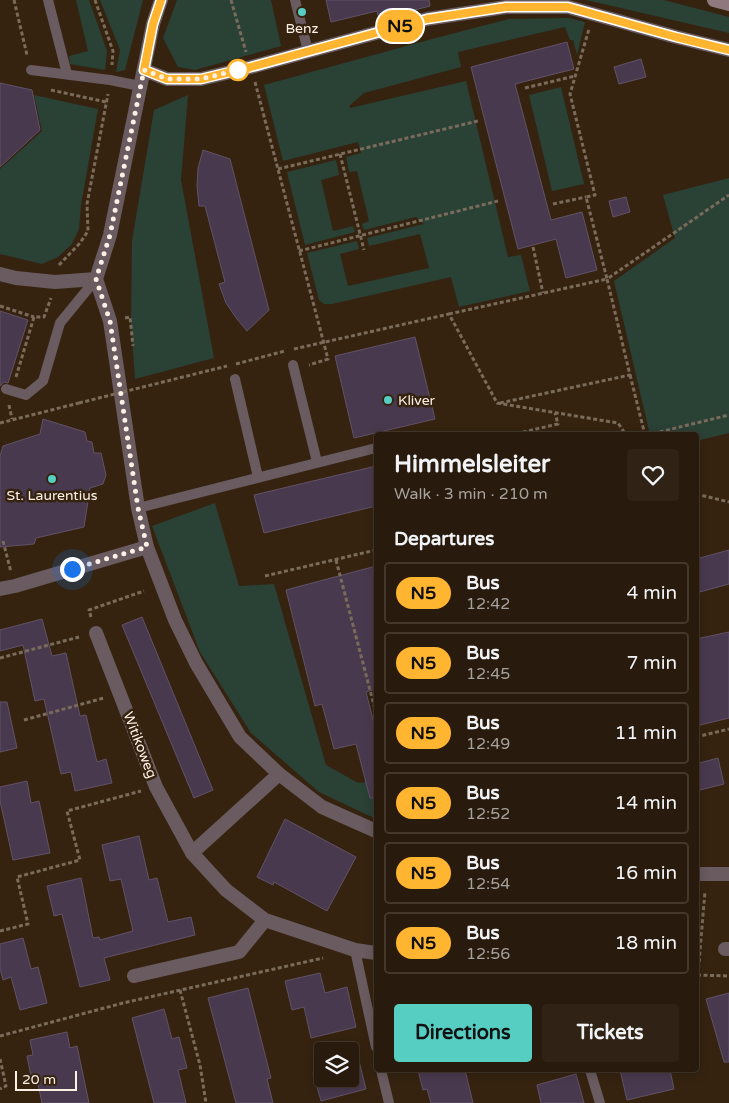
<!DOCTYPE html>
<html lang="en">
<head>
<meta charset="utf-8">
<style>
  :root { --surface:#281a0c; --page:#302315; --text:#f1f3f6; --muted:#a5a19d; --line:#44382d; --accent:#57cec2 }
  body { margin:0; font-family:"Varela Round",sans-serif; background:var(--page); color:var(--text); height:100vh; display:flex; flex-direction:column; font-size:19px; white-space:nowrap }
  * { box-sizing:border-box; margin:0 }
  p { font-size:16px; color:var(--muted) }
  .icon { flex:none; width:28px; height:28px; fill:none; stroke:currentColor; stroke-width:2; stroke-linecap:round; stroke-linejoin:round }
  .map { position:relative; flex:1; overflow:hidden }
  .panel { position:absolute; left:374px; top:432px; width:325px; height:640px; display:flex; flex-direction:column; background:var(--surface); border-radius:5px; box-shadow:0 2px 12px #0003,0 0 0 1px var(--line) }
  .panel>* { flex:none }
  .badge { padding:0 10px; border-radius:16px; font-size:18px; line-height:32px }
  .buttons { position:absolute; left:314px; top:1042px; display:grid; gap:10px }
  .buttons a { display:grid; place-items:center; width:45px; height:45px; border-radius:5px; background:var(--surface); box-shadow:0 2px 12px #0003,0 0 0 1px var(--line); font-size:25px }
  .scale { position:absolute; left:15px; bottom:12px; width:62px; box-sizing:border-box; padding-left:5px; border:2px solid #fcf0e5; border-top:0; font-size:14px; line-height:18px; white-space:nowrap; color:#fcf0e5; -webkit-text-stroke:4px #352310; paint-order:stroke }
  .you { position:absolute; width:25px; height:25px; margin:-12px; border:4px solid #fff; border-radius:50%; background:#1a73e8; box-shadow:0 0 0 8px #1a73e833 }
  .map>.badge { position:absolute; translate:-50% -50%; box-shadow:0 0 0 2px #fff }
  h2 { padding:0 20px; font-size:19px; line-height:45px }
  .round { display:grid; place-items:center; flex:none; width:52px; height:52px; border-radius:5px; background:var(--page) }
  .summary { display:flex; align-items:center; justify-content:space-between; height:85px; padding:0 20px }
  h1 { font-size:24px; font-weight:700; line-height:38px }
  .action { display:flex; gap:10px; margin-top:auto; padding:10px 20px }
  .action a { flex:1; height:58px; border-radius:5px; background:var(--accent); color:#111; font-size:20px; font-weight:700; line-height:58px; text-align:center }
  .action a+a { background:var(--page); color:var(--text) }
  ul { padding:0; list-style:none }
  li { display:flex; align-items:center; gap:15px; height:62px; margin:0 10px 8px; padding:0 10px; border:2px solid var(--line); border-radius:5px }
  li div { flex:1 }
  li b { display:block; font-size:19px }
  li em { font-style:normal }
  li .badge { min-width:55px; font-weight:700; text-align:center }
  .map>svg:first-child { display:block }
  .green { fill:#2a4136 }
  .building { fill:#49394e; stroke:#625268 }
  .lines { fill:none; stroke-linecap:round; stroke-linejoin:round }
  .path { stroke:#7a6b5a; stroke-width:3; stroke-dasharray:4 2.5; stroke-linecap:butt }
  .service { stroke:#695b5f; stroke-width:10 }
  .minor { stroke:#695b5f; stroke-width:14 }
  .secondary { stroke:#8f797f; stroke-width:14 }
  .path-bridge { stroke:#7a6b5a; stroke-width:3; stroke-dasharray:4 2.5; stroke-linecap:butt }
  .line-casing { stroke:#fff; stroke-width:11 }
  .line { stroke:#ffb530; stroke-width:8 }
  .walk { stroke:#fcf0e5; stroke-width:5; stroke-dasharray:0 9 }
  .poi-dot { fill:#57cec2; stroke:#352310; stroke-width:2 }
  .stop-dot { fill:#fff; stroke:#ffb530; stroke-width:2.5 }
  .labels { text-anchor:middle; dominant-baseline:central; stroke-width:5; stroke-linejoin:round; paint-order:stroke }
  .poi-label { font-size:14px; fill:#fcf0e5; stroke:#352310 }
  .street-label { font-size:14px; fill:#fcf0e5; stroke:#352310 }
</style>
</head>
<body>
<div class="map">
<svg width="729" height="1103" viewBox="0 0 729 1103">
  <rect width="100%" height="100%" fill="#352310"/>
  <!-- green -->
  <g class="green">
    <path d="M76,0H89L107,51L105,70L70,64L69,56L88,51Z"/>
    <path d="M100,0H143L125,70L116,72L120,50Z"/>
    <path d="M177,0H271L281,46L195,70L178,67L163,38Z"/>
    <path d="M586,0H664L729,17V33Z"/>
    <path d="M569,18L585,22L577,55L573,40H570L565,27L458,52L461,67L364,93L349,106L350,108L466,81L508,257L521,255L530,291L459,307L451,277L332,304H324L319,300L307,253L357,241L359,249L340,254L348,286L429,268L420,234L369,246L367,238L424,224L416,217L364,230L362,224L369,221L357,171L349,172L346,157L361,153L358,142L283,161L264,85L432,39L509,19Z"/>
    <path d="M561,87L584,184L552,191L529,95Z"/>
    <path d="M34,95L98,109L81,205L79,229L72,244L58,257L42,264L0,254V169L42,131Z"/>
    <path d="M188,95L181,180L214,358L135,379L131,323L132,241L154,110Z"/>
    <path d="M336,160L339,175L321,180L333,231L353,226L355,232L305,245L287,172Z"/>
    <path d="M729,178V433L696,441V435H650L614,281L675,238L663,195Z"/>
    <path d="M215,503L239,586L274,584L326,765L358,783L376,781V819L319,792L251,733L200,652L152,526Z"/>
  </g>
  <!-- building -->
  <g class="building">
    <path d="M326,0H429L430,6L379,19L377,11L331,22Z"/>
    <path d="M567,42L574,69L515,84L551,220L582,212L597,270L566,278L556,239L518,249L471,67Z"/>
    <path d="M641,59L646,77L619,84L614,67Z"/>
    <path d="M0,83L32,90L40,130L0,167Z"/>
    <path d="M203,150L230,159L269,310L247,331L237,319L226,303L219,284L225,282L205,206H199L197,186L198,168Z"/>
    <path d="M626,197L630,212L613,217L609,201Z"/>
    <path d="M0,311L28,320L8,383L4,382L0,386Z"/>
    <path d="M415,337L435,419L354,438L335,356Z"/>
    <path d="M43,419L85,432L87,441L92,442L94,453H101L106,475L103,484L90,488L84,527L36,538L34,544L0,547V456L3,446L40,434Z"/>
    <path d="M376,466V506L264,533L254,495Z"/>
    <path d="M729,550V584L696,593V559Z"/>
    <path d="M376,566V689L366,692L376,731V798H370L356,744L334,749L322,704L315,706L286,590Z"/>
    <path d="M142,617L213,790L194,798L122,625Z"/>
    <path d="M42,619L52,656L66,653L80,716L86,715L97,762L106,759L112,783L75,791L71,772L61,774L44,699L35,701L23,645L0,651V630Z"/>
    <path d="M729,632V718L696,726V639Z"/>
    <path d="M0,702H7L17,748L0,752Z"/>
    <path d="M718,758L724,784L696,791V764Z"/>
    <path d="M27,781L31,803L39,801L50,853L13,860L0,801V787Z"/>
    <path d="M285,819L356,857L327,911L274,882L273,885L257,877Z"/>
    <path d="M139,836L149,880L157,878L168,922L191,917L195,935L104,958L110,980L80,987L62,914L54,916L47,886L81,878L93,938L99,937L100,940L133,931L121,879L110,881L102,845Z"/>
    <path d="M23,938L31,969L38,967L47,1003L20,1010L11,977L3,980L0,968V944Z"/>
    <path d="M320,973L325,993L347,987L356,1027L311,1038L304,1007L292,1010L285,981Z"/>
    <path d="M248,988L271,1078L267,1079L273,1103H236L208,998Z"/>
    <path d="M729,993V1062H724L706,999Z"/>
    <path d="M164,1009L172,1039L179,1037L187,1068L178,1070L186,1103H154L132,1018Z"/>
    <path d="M67,1032L70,1048L77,1046L89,1103H42L36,1075L31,1076L27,1056L33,1055L30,1040Z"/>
    <path d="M359,1061L366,1089L321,1101L313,1073L322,1071V1079H350V1063Z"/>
    <path d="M418,1070H465L473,1103H431L427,1089L423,1090Z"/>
    <path d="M620,1070H670L674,1089L627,1100Z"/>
    <path d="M576,1074L584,1103H541L537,1085Z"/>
  </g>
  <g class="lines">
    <!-- path -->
    <g class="path">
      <path d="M14,0L27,55"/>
      <path d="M95,0L113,51L112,65"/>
      <path d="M231,0L246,52"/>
      <path d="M255,82L328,359L309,365"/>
      <path d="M525,88L575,76"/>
      <path d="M51,90L106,102"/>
      <path d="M340,154L364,250"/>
      <path d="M278,169L478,121"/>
      <path d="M553,204L586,197"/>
      <path d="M533,247L543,293"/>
      <path d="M299,251L498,201"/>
      <path d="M59,265L80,243L88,231L87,204L108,94"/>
      <path d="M0,306L34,317"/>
      <path d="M449,314L607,279L586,197L595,195L570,94L589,29"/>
      <path d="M125,318L130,317L133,346"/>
      <path d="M294,349L449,314L497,403L618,423L626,435"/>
      <path d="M236,364L285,351"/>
      <path d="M211,370L227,366"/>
      <path d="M630,375L645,435"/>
      <path d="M16,377L34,317H44L51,298"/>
      <path d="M500,403L630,375L607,279L729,195"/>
      <path d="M9,405L12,419"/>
      <path d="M0,423L79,403"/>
      <path d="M510,435L558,424L555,413"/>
      <path d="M647,435L729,415"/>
      <path d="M696,494L729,502"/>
      <path d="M3,541L11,572"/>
      <path d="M336,560L376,713"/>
      <path d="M265,576L376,550"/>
      <path d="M91,617L89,610L144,591"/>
      <path d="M0,658L79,637"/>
      <path d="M24,720L104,698"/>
      <path d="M696,737L729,729"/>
      <path d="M0,931L28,924L17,877L80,860L67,811L141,791"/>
      <path d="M697,975L729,976"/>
      <path d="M698,975L705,891"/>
      <path d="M180,990L200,1065L206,1103"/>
      <path d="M0,1036L123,1003L323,958"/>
      <path d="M0,1059L6,1086L0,1089"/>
    </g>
    <!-- service -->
    <g class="service">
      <path d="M48,0L67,74"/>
      <path d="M295,0L308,51"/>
      <path d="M31,70L110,80L140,86"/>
      <path d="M293,365L317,462"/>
      <path d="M235,379L258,477"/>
      <path d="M6,389L26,395L43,381L60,323L96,279"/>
      <path d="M138,508L376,448"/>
      <path d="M355,950L376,1047"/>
      <path d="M381,1070L389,1103"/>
      <path d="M590,1070L600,1103"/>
    </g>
    <!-- minor -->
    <g class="minor">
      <path d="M161,0L153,24L110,235L96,279L110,321L138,508L147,547L175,620L196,663L240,737L279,774L322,807L376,831"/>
      <path d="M144,70L167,79H201L251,67L427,19L506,7H568L676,37L729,50"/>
      <path d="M0,274L16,278L55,282L96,279"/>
      <path d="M0,589L15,586L147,547"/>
      <path d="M96,633L156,787L192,853L226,890L265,920L355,950L376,953"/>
      <path d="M192,853L279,774"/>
      <path d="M696,874H729"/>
      <path d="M725,949H729"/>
      <path d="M134,976L239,952L265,920"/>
    </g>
    <!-- secondary -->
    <path class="secondary" d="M714,0L729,4"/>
    <!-- path-bridge -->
    <path class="path-bridge" d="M79,403L211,370"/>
  </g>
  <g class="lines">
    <defs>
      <path id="line" d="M161,0L153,24L144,70L167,79H201L251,67L427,19L506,7H568L676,37L729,50"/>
    </defs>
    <!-- line casing -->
    <use href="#line" class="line-casing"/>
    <!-- line -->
    <use href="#line" class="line"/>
    <!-- walk -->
    <path class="walk" d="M72,569L147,547L138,508L110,321L96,279L110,235L144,70L167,79H201L238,70"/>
  </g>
  <!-- markers -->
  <g class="poi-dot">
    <circle cx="302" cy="12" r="5"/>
    <circle cx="388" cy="400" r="5"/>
    <circle cx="52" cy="479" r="5"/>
  </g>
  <circle class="stop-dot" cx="238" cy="70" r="10"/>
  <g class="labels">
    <!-- poi labels -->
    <g class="poi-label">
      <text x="302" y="28">Benz</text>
      <text x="398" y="400" text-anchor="start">Kliver</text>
      <text x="52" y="495">St. Laurentius</text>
    </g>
    <!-- street labels -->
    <g class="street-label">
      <text transform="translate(140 745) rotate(69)">Witikoweg</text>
    </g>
  </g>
</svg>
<div class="buttons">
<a><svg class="icon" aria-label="layers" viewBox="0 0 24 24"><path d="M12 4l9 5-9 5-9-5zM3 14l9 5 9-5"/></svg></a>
</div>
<div class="scale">20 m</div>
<div class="you" style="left:72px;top:569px"></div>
<b class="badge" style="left:400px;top:26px;background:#ffb530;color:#111">N5</b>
<section class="panel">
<div class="summary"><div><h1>Himmelsleiter</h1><p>Walk · 3 min · 210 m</p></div><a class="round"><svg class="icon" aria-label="heart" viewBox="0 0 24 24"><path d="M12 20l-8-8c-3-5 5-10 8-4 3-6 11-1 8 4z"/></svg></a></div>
<h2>Departures</h2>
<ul>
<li><span class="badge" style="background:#ffb530;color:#111">N5</span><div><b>Bus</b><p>12:42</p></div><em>4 min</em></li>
<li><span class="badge" style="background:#ffb530;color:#111">N5</span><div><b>Bus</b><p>12:45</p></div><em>7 min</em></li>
<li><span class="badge" style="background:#ffb530;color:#111">N5</span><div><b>Bus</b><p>12:49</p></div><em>11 min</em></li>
<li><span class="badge" style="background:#ffb530;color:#111">N5</span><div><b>Bus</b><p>12:52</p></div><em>14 min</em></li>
<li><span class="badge" style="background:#ffb530;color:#111">N5</span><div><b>Bus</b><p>12:54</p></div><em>16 min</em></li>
<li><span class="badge" style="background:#ffb530;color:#111">N5</span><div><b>Bus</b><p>12:56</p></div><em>18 min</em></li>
</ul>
<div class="action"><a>Directions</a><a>Tickets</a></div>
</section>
</div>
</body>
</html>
